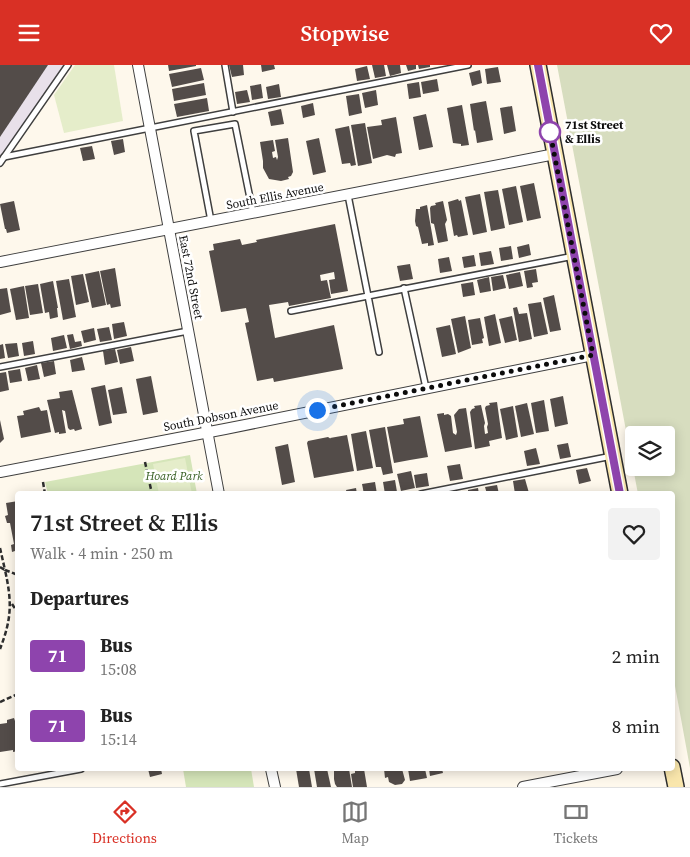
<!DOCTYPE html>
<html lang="en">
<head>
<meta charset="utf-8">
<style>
  :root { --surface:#fff; --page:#f2f2f2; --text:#222; --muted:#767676; --line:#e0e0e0; --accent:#d93025 }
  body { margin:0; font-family:"Source Serif 4",serif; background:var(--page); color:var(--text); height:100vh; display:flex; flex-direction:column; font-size:19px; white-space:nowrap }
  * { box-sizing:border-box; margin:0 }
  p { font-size:16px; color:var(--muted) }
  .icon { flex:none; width:28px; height:28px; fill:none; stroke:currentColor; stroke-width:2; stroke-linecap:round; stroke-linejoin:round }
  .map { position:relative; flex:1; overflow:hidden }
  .sheet { position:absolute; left:15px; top:426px; width:660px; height:280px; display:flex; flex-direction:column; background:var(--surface); border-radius:5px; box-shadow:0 2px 12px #0003 }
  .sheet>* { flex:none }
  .badge { padding:0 10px; border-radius:4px; font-size:18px; line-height:32px }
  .controls { position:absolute; left:625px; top:361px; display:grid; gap:10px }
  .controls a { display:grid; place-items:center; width:50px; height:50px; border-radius:5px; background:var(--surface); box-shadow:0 2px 12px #0003; font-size:25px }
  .you { position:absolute; width:25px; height:25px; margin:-12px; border:4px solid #fff; border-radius:50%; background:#1a73e8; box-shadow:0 0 0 8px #1a73e833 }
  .map>.badge { position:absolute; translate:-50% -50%; box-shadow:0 0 0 2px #fff }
  h2 { padding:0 15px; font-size:19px; line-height:45px }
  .round { display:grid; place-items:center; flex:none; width:52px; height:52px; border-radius:5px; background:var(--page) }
  .summary { display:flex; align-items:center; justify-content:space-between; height:85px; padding:0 15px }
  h1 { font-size:24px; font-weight:600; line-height:38px }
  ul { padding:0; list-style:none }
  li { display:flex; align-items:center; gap:15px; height:70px; padding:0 15px }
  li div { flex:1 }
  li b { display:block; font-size:19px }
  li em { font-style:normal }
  li .badge { min-width:55px; font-weight:700; text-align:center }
  header { display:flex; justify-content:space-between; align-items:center; height:65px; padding:0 15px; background:var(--accent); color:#fff; font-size:22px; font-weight:600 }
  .menu { display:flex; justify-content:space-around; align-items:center; height:70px; border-top:1px solid var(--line); background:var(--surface); font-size:14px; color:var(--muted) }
  .menu a { display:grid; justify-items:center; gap:2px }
  .menu .on { color:var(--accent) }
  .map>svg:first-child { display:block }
  .industrial { fill:#e8e0ea }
  .green { fill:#d5e5b9 }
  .cemetery { fill:#d7ddbf; fill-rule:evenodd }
  .pitch { fill:#e5edca }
  .building { fill:#534c49 }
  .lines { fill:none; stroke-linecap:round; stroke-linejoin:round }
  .lane-casing { stroke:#3f3f3f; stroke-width:8 }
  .street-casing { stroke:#3f3f3f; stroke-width:12 }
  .secondary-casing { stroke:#2e2e2e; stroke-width:18 }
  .path { stroke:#2e2e2e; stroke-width:2.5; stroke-dasharray:5 2.5; stroke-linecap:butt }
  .lane { stroke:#fff; stroke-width:5 }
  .street { stroke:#fff; stroke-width:10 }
  .secondary { stroke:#f9e6ac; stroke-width:15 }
  .line-casing { stroke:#fff; stroke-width:11 }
  .line { stroke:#8e44ad; stroke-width:8 }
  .walk { stroke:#0c0c0c; stroke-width:5; stroke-dasharray:0 9 }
  .stop-dot { fill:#fff; stroke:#8e44ad; stroke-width:2.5 }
  .labels { text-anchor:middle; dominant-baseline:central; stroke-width:5; stroke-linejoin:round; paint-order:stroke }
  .stop-label { font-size:12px; font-weight:bold; fill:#0c0c0c; stroke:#fff; text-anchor:start }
  .street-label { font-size:12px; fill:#0c0c0c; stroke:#fff }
  .park-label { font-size:12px; font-style:italic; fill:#365e22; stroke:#fff }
</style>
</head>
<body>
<header><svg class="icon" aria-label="menu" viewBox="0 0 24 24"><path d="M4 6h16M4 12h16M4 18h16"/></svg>Stopwise<svg class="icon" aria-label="heart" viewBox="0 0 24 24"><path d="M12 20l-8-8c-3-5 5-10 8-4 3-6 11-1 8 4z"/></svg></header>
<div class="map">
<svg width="690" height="722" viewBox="0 0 690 722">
  <rect width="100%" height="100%" fill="#fef8ec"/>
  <!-- industrial -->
  <path class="industrial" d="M0,0H68L0,98Z"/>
  <!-- green -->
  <g class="green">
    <path d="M190,390L197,429H48L45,417Z"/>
    <path d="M183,704H251L254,722H186Z"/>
  </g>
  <!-- cemetery -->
  <path class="cemetery" d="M557,0H690V703L673,610L672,429H638ZM634,370H666V402H634Z"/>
  <!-- pitch -->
  <g class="pitch">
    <path d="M75,0H114L123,56L64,68L54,30Z"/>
    <path d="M185,393L192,429H159L153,399Z"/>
  </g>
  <!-- building -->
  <g class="building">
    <path d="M0,0H48L0,72Z"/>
    <path d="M168,0H196V1L169,6Z"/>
    <path d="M229,0H243L244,10L232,12Z"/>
    <path d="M261,0H274L275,4L262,7Z"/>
    <path d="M372,0H384L386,11L375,13Z"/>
    <path d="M387,0H400L401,8L390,11Z"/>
    <path d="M406,0H416V4L408,6Z"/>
    <path d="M418,0H430V2L419,4Z"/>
    <path d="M367,1L370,14L357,16L355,4Z"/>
    <path d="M498,2L501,17L487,19L485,4Z"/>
    <path d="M201,3L204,15L172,22L169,9Z"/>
    <path d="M480,5L482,18L472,21L469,8Z"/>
    <path d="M437,14L439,26L423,29L421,17Z"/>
    <path d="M419,17L421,32L409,34L407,19Z"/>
    <path d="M204,18L206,30L174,36L172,24Z"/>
    <path d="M261,19L263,33L252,35L250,21Z"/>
    <path d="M279,19L281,32L268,34L266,22Z"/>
    <path d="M247,25L250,37L237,39L235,27Z"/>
    <path d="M376,25L378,40L365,43L362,28Z"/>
    <path d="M359,29L362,48L349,51L346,31Z"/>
    <path d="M207,33L209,46L177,52L174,39Z"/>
    <path d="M486,36L493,75L477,78L475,65L474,66L470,39Z"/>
    <path d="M313,38L315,50L303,53L301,41Z"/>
    <path d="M462,40L469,80L461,81V79L453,78L447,43Z"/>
    <path d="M512,41L516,66L504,69L500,43Z"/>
    <path d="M281,44L284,59L271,61L268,47Z"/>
    <path d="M426,49L433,82L419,85L413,52Z"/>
    <path d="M396,52L402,88L396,89L395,92L387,90L373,94L367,62L382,60L381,55Z"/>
    <path d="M365,58L372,98L358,101L351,60Z"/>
    <path d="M349,61L356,100L351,101L350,98L342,99L335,64Z"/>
    <path d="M288,73L293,107L291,111L288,112L289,114L281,116L269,114L263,103V96L260,77L273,75L275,86L272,87L273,93L276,92L277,95L278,92L275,75Z"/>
    <path d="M319,73L326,107L313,110L306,76Z"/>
    <path d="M123,74L125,87L114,90L111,76Z"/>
    <path d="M92,81L95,94L83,96L80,83Z"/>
    <path d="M534,118L541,153L527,156L520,121Z"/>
    <path d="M516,121L523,157L509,160L502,124Z"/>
    <path d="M498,125L505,163L491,166L484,127Z"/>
    <path d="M480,129L487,167L473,170L465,132Z"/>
    <path d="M458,134L459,136L461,135L468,170L458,172L457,170L454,171L448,137Z"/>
    <path d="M14,136L20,165L7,168L6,164H5L0,139Z"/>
    <path d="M443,136L447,155L445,159L448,176L438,178L434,159L431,158L430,143L431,141L436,140L435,138Z"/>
    <path d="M427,140L434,180L428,181V178L422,179L418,162L416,161L415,156L416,144H420V142Z"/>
    <path d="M335,159L348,226L331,229L329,215L335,214L334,207L320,210L321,216L327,215L331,233L289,241L288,237L269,240L275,273L334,260L343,304L274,317L273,313L257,316L245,258L249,257L246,243L221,247L209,186L214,185L213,179L240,174L242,180L257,177L256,175Z"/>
    <path d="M529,179L531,190L519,193L517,182Z"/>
    <path d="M511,181L513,194L501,196L499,183Z"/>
    <path d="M491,186L494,199L481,201L479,188Z"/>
    <path d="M474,190L476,201L464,203L462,192Z"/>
    <path d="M449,192L452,206L440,208L438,194Z"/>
    <path d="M410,199L413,214L400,216L397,201Z"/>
    <path d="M115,203L121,241L111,243L110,239L107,240L100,206Z"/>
    <path d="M536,204L538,217L532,218L533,222L527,223L524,206Z"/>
    <path d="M99,206L106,240L92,243L85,209Z"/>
    <path d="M520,207L523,221L509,224L506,210Z"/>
    <path d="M83,209L89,237L76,240L71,211Z"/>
    <path d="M503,210L506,223L493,226L491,212Z"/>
    <path d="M489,212L491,226L480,228L477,215Z"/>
    <path d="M69,214L76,252L63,255L56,216Z"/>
    <path d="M53,216L58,243H57L58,252L50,254L49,247L45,248L40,219Z"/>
    <path d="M473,217L475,230L463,232L461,219Z"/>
    <path d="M38,219L43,248L30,250L25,221Z"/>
    <path d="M24,221L29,253L16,255L10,224Z"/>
    <path d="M7,223L11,247L0,250V224Z"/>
    <path d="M554,230L561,265L550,267L543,233Z"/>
    <path d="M541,237L548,269L534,272L528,239Z"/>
    <path d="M517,242L519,249L527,248L532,274L519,277L513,243Z"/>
    <path d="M495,249L501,278L489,281L484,252Z"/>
    <path d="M465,251L471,283L458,288L451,254Z"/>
    <path d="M512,251L517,275L505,278L499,254Z"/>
    <path d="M480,253L484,273L482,274L483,278L472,280L468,255Z"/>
    <path d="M124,257L127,271L114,274L112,259Z"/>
    <path d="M450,260L456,289L442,292L436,263Z"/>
    <path d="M109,262L112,275L100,277L97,264Z"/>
    <path d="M94,263L96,275L84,278L81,266Z"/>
    <path d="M73,269L75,277L81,276L82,281L70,284L67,270Z"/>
    <path d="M64,270L67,283L53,286L51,273Z"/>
    <path d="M33,276L35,289L24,291L22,278Z"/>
    <path d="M17,278L19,291L8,293L5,279Z"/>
    <path d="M3,279L5,293L0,294V280Z"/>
    <path d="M131,282L134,296L120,299L117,285Z"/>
    <path d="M115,284L118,297L105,300L103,286Z"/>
    <path d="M82,292L85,305L72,307L70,295Z"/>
    <path d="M54,296L56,309L44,312L41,298Z"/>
    <path d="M37,300L40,314L28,316L25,303Z"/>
    <path d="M20,304L22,316L10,318L8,306Z"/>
    <path d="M6,307L9,325L0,327V308Z"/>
    <path d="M151,311L158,347L143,350L136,314Z"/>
    <path d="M105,320L112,358L99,361L91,323Z"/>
    <path d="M122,322L127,348L113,350L108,325Z"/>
    <path d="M72,325L82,364L75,366L74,364L70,365L68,363L65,346L62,345L66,368L59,369V367L55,368L47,335L60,333L59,327Z"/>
    <path d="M563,331L568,359L555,362L550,334Z"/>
    <path d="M544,335L549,366L536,368L531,338Z"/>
    <path d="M497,337L502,373L489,376L490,381L475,384L470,347L472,344L475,343L474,341L481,340L485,358L484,361L485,369L488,368L487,362L488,359L485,343L486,341L490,340L489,338Z"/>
    <path d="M527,338L534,369L521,372L515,341Z"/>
    <path d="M513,341L518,372L506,375L500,344Z"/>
    <path d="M39,342L41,346L47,345L51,367L21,373L17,351L24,350L23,346Z"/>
    <path d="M466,343L472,382L445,387L437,349L444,348V350L448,349L451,351L453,368L456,370L457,367L454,350L459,344Z"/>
    <path d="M420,351L428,392L410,395L406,374L410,395L394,398L387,362L404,359L403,354Z"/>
    <path d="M0,355L4,374L0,378Z"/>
    <path d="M385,362L393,408L383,410L381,402H376L369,365Z"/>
    <path d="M366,366L373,403L357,406L351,369Z"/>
    <path d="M347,370L354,406L314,413L307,378L308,376L328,372L331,374L330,373Z"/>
    <path d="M568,378L571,392L560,394L557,380Z"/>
    <path d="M288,379L295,417L282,420L275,382Z"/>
    <path d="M536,383L540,399L527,401L524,386Z"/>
    <path d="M460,399L463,414L450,416L447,401Z"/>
    <path d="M587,403L591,416L579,419L576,405Z"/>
    <path d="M411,406L415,423L401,426L397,409Z"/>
    <path d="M427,408L429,421L416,423L414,410Z"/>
    <path d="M525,414L529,428L515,429L513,416Z"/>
    <path d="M395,415L397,427L385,429L383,417Z"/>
    <path d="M375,417L377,429H364L362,419Z"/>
    <path d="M497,420L499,429H487L485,422Z"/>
    <path d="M356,423L357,429H347L346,425Z"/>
    <path d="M478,423L479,429H468V425Z"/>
    <path d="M18,436V494H17L15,486L12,487L11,480L14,479L10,458H7L5,451L8,450L6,438Z"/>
    <path d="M14,653L15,656H18V686L13,687V685L0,687V659L7,658V655Z"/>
    <path d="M148,704H161L162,709L150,712Z"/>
    <path d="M296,704H309L312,722H299Z"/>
    <path d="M314,704H327L331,722H317Z"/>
    <path d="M334,704H349L352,722H337L335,719L334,714Z"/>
    <path d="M355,704H364L367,722H353L351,709L355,708Z"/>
    <path d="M384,704H402L405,715L402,719L395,720L389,717L388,712L385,713Z"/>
    <path d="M408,704H425L427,713L410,716Z"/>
    <path d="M429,704H442L443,708L430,711Z"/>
  </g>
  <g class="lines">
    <defs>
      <g id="lane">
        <path d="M225,0L233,47"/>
        <path d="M4,92L468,0"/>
        <path d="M0,98L68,0"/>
        <path d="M211,156L194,66L235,59L253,148"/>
        <path d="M404,223L426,323"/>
        <path d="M291,246L368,231L348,130"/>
        <path d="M379,287L368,231L574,191"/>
        <path d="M0,302L188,266"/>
        <path d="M421,429L612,391"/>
        <path d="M0,719L81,704"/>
      </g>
      <g id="street">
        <path d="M138,0L219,429"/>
        <path d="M0,197L555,89"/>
        <path d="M0,407L225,364L593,290"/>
        <path d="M271,704L275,722"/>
        <path d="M523,722L617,704"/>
      </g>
      <g id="secondary">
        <path d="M538,0L620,429"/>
        <path d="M672,702L676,722"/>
      </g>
    </defs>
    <!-- lane casing -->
    <use href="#lane" class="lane-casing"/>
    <!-- street casing -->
    <use href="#street" class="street-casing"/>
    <!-- secondary casing -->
    <use href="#secondary" class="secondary-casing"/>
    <!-- path -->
    <g class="path">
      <path d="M145,397L152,429"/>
      <path d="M43,417L45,429"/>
      <path d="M0,483L5,505L18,510"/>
      <path d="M0,502L5,505C12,537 12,553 0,584"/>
      <path d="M12,539L16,545L18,552"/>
      <path d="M0,637L18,629"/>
    </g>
    <!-- lane -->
    <use href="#lane" class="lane"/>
    <!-- street -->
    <use href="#street" class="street"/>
    <!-- secondary -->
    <use href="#secondary" class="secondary"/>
  </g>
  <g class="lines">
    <defs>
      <path id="line" d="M538,0L620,429"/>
    </defs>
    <!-- line casing -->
    <use href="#line" class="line-casing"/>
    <!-- line -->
    <use href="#line" class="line"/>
    <!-- walk -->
    <path class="walk" d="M317,345L593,290L550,67"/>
  </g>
  <!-- markers -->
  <circle class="stop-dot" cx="550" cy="67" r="10"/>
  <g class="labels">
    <!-- stop labels -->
    <g class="stop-label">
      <text x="565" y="60">71st Street<tspan x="565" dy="14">&amp; Ellis</tspan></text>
    </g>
    <!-- street labels -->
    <g class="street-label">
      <text transform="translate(275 131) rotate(-11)">South Ellis Avenue</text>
      <text transform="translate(191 212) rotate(79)">East 72nd Street</text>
      <text transform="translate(221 351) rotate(-11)">South Dobson Avenue</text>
    </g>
    <!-- park labels -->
    <g class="park-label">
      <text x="174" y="411">Hoard Park</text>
    </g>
  </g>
</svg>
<div class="controls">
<a><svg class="icon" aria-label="layers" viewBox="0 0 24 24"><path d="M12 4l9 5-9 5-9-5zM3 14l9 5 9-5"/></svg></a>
</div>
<div class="you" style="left:317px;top:345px"></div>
<section class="sheet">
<div class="summary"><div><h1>71st Street &amp; Ellis</h1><p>Walk · 4 min · 250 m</p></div><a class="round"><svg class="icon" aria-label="heart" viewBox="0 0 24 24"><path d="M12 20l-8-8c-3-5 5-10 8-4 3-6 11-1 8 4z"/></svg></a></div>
<h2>Departures</h2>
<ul>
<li><span class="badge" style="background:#8e44ad;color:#fff">71</span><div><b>Bus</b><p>15:08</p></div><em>2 min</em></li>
<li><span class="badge" style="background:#8e44ad;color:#fff">71</span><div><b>Bus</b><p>15:14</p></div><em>8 min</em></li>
</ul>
</section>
</div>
<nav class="menu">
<a class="on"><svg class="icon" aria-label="directions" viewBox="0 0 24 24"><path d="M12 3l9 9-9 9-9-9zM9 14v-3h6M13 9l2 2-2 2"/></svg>Directions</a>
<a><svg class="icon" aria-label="map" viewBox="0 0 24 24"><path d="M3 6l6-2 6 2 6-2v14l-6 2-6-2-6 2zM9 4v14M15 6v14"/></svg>Map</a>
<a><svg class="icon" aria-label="tickets" viewBox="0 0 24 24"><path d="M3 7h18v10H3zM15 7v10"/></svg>Tickets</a>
</nav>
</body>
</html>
